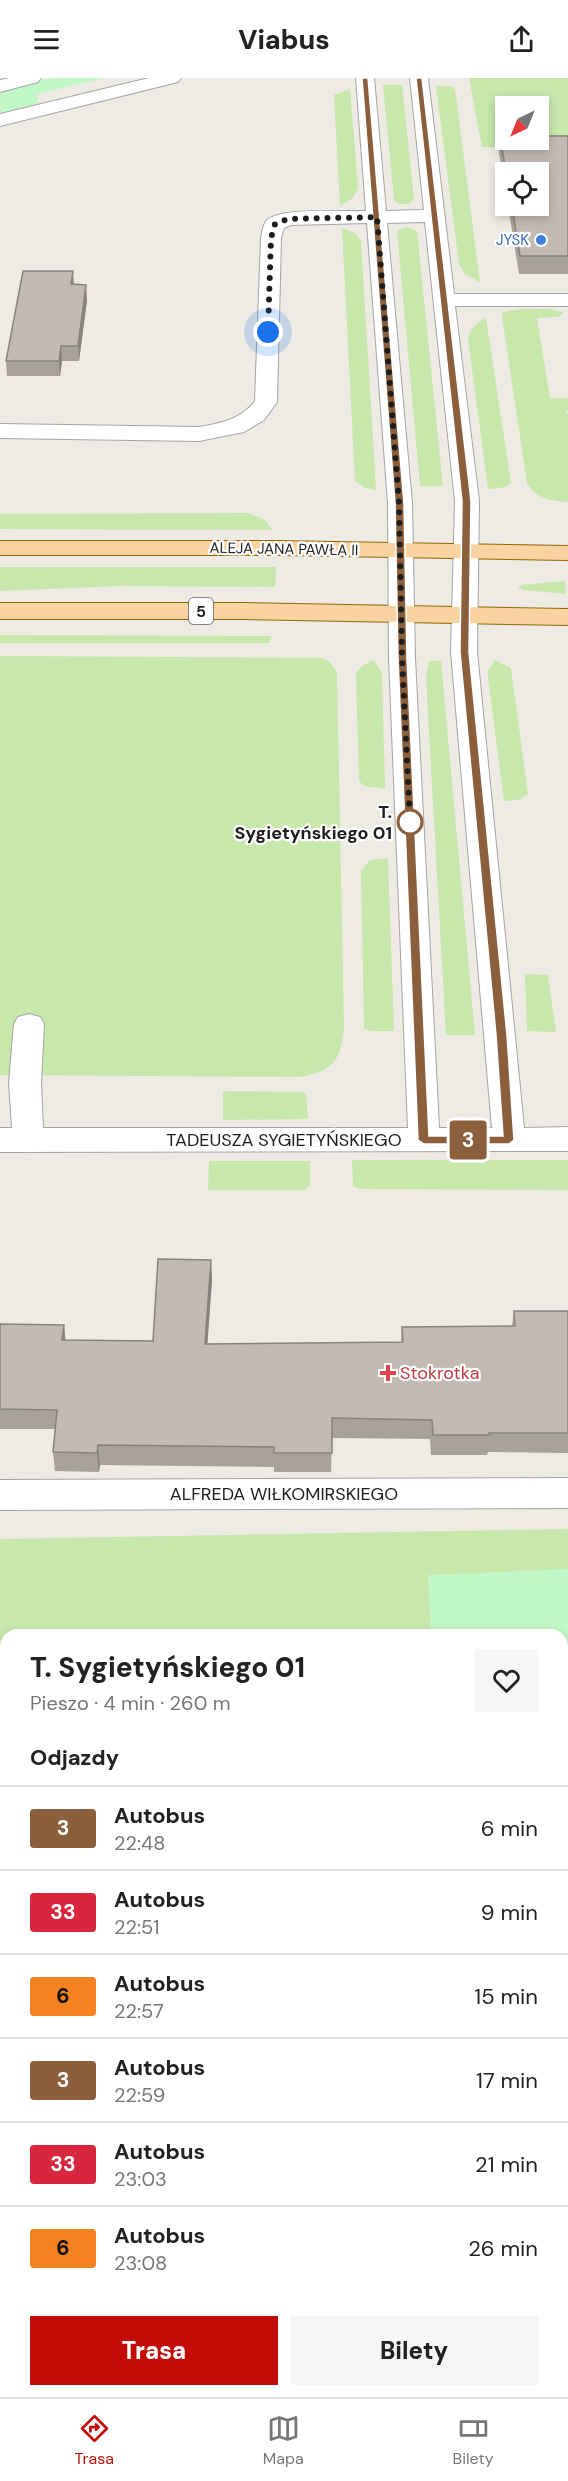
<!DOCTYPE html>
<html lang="pl">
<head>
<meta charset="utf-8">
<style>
  :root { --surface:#fff; --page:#f6f6f6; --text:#222; --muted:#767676; --line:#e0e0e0; --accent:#c30c08 }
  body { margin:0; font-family:"DM Sans",sans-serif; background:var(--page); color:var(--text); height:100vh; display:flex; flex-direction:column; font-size:22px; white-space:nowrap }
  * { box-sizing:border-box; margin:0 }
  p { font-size:20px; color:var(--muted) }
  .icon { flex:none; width:33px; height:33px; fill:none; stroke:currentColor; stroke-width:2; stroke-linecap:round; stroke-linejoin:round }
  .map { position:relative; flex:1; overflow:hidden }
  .drawer { position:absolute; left:0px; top:1551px; width:568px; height:768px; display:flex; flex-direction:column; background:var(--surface); border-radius:18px 18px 0 0; box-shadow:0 3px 9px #0003 }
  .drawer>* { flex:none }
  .badge { padding:0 12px; border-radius:4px; font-size:21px; line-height:39px }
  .needle { width:39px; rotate:223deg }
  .controls { position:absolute; left:495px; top:18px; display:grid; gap:12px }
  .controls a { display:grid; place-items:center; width:54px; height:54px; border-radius:0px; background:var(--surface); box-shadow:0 3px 9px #0003; font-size:30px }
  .you { position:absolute; width:30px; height:30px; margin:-15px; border:4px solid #fff; border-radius:50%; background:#1a73e8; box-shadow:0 0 0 9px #1a73e833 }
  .map>.badge { position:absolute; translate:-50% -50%; box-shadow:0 0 0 3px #fff }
  h2 { padding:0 30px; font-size:22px; line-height:54px }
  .round { display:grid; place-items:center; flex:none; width:63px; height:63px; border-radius:0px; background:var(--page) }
  .head { display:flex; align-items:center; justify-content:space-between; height:102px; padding:0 30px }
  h1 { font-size:28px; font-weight:800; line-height:45px }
  .cta { display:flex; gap:12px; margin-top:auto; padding:12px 30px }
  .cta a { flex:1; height:69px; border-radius:0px; background:var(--accent); color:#fff; font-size:24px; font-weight:800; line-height:69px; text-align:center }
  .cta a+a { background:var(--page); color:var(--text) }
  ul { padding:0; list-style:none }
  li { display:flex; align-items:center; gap:18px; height:84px; padding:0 30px; border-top:2px solid var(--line) }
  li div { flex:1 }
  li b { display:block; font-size:22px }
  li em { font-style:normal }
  li .badge { min-width:66px; font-weight:700; text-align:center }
  header { display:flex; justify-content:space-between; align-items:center; height:78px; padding:0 30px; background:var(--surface); font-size:27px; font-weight:800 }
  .menu { display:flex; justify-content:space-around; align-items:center; height:84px; border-top:2px solid var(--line); background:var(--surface); font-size:16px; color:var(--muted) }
  .menu a { display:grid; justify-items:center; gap:3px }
  .menu .current { color:var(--accent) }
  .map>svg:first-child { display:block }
  .grass { fill:#c7e7ab; fill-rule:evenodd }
  .park { fill:#c2f7c7 }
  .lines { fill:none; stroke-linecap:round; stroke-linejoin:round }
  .minor-casing { stroke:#a4a4a4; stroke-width:2 }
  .major-casing { stroke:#916606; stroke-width:2 }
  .minor { fill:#fff; fill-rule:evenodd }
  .major { fill:#f8d39f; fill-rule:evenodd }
  .wall { fill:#a8a09a }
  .shaded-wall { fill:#88827d }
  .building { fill:#c3bab3; stroke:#88827d; stroke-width:1.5 }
  .line { fill:#8b5e3c; stroke:#fff; stroke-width:1.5 }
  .walk { stroke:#1d1d1d; stroke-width:6; stroke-dasharray:0 10.8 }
  .shop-dot { fill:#3f7fe0; stroke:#fff; stroke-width:2 }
  .stop-dot { fill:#fff; stroke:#8b5e3c; stroke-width:3 }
  .health-dot { fill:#e0444e; stroke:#fff; stroke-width:2 }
  .labels { text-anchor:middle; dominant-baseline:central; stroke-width:4.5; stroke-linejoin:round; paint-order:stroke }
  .far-shop-label { font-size:15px; fill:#366cbe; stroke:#fff; text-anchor:end }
  .far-street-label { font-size:15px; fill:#1d1d1d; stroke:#fff }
  .shield { fill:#fff; stroke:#616161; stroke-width:1.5 }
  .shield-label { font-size:16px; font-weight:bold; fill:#1d1d1d }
  .stop-label { font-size:18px; font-weight:bold; fill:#1d1d1d; stroke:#fff; text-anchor:end }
  .street-label { font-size:18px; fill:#1d1d1d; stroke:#fff }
  .health-label { font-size:18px; fill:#be3a42; stroke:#fff; text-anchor:start }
</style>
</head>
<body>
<header><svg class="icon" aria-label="menu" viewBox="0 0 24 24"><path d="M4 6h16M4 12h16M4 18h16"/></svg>Viabus<svg class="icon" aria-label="share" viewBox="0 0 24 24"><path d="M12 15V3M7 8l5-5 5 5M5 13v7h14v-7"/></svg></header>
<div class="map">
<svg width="568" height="2319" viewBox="0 0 568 2319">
  <rect width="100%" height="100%" fill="#eeebe4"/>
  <!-- grass -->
  <g class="grass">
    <path d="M469,0H568V70L482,69ZM506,28H538V62H506Z"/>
    <path d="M383,7H402L414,121L409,126H399L394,122Z"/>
    <path d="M436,8H450L455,11L480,204L465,196L459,186Z"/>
    <path d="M350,11L358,110L353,120L340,128L334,17Z"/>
    <path d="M407,149L417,153L443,408H420L397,153Z"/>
    <path d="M342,150L355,155L361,163L376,412L365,410L355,403Z"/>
    <path d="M519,231H552L564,235L558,239L537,240L550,320H568V332L565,334L568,335V424C552,423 536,421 527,405L502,239L503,234Z"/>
    <path d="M486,240L511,405L506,409L488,411L468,261C469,250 477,245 486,240Z"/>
    <path d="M248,435L265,442L272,452L0,451V436Z"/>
    <path d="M0,489H276L275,509L122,508L0,513Z"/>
    <path d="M565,503L566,516L523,512L518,510L522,507Z"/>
    <path d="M0,557L242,558H272L269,565H0Z"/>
    <path d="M0,578L321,580L329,583L337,595L344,949C340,983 335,992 300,999L0,997Z"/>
    <path d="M373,582L382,595L385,711L364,708L359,703L356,595L362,588Z"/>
    <path d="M495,582L511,590L528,716L519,722L504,723L488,600V593Z"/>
    <path d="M429,583H441L475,957H446L426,600Z"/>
    <path d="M388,780L394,953H370L364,950L361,793L370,782Z"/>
    <path d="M525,896L548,897L556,954L527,953Z"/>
    <path d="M223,1013L302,1014L306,1017L308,1041L223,1042Z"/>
    <path d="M352,1082H568V1112L360,1111L353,1108Z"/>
    <path d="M209,1083H310V1108L304,1112H208Z"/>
    <path d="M568,1451V2319H0V1461ZM6,1557H562V2313H6Z"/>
  </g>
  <!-- park -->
  <g class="park">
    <path d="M50,0H104L38,16V26L0,35V12Z"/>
    <path d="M568,1491V1704H562V1557H431L428,1497Z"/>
  </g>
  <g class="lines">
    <defs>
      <g id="minor">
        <path d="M10,0H41L38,4L0,14V2Z"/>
        <path d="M149,0H181L178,4L0,48V36Z"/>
        <path d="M356,0H374L386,133L424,132L410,0H428L454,216H568V228H455L479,423L477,574L524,1050L568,1049V1073L0,1074V1050H12L9,1005L14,946L18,939L29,936L40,939L44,946L41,1005L43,1050H408L389,580L388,425L367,145L291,147L284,150L281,160L277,324L264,342L244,354L199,363L0,360V346L199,349C221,345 240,342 255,323L261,160C262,155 263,146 267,142C283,129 344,134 366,133ZM425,144L455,423L451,574L492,1050H439L415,580L412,425L387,145Z"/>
        <path d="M568,1400V1430L0,1432V1402Z"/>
      </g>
      <g id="major">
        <path d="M0,463H277L568,468V482L277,477H0Z"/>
        <path d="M0,525H243L568,531V547L243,541H0Z"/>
      </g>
    </defs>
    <!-- minor casing -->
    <use href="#minor" class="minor-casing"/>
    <!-- major casing -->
    <use href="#major" class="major-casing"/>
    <!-- minor -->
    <use href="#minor" class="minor"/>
    <!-- major -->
    <use href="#major" class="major"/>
  </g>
  <!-- wall -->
  <g class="wall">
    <path d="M500,58H568V196H519L508,128H538V94H506V114L499,75Z"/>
    <path d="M74,207L87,222L79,283H62L60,298H7L6,283Z"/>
    <path d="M211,1182L212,1202L207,1266L401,1264L402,1249L512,1248L514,1233H568V1375L488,1374L487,1377H431L430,1361L332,1360L331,1394H274V1389L100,1387L99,1394L55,1393L53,1374L55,1351H0V1246L64,1247L65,1262L153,1263Z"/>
  </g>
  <!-- shaded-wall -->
  <g class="shaded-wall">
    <path d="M73,193L74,208L71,206Z"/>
    <path d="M86,207L87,222L79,283L78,268Z"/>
    <path d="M61,268L62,283L60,298L59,283Z"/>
    <path d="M211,1182L212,1202L206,1286L205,1266Z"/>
    <path d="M64,1247L66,1267L62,1262Z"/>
    <path d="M98,1367L100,1387L99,1394L97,1375Z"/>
  </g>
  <!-- building -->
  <g class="building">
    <path d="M500,58H506V62H538V58H568V178H520L512,128H538V94H506Z"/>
    <path d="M23,193H73L71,206L86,207L78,268H61L59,283H6Z"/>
    <path d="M158,1181L211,1182L205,1266L403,1264L402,1249L515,1248L514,1233H568V1355H489L490,1357H433L432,1342L332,1340V1375H274V1369L98,1367L97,1375L53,1374L57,1332L0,1331V1246L64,1247L62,1262L153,1263Z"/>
  </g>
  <!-- line -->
  <path class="line" d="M362,0H368L404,425L407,580L429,1058H503L496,957L460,574L462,423L416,0H422L471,423L469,574L507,957L514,1062L509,1066H424L418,1062L398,580L395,425Z"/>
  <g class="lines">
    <!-- walk -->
    <path class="walk" d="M268,254L271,160L275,146L288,141L377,139L399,425L402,580L410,744"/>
  </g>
  <!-- markers -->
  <circle class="shop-dot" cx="541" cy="162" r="6"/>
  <circle class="stop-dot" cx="410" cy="744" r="12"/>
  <path class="health-dot" d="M385 1286h6v6h6v6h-6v6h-6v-6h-6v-6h6z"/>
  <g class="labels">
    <!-- far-shop labels -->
    <g class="far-shop-label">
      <text x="529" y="162">JYSK</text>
    </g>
    <!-- far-street labels -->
    <g class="far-street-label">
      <text transform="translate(284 471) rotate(1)">ALEJA JANA PAWŁA II</text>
    </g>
    <!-- shield labels -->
    <rect class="shield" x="189" y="520" width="24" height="26" rx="4.5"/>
    <g class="shield-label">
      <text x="201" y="533">5</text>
    </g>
    <!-- stop labels -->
    <g class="stop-label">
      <text x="392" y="734">T.<tspan x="392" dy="21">Sygietyńskiego 01</tspan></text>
    </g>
    <!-- street labels -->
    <g class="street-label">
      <text x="284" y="1062">TADEUSZA SYGIETYŃSKIEGO</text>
      <text x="284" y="1416">ALFREDA WIŁKOMIRSKIEGO</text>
    </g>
    <!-- health labels -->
    <g class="health-label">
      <text x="400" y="1295">Stokrotka</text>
    </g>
  </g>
</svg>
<div class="controls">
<a><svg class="needle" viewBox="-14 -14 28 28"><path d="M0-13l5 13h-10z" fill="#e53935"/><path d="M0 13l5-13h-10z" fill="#767676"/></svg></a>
<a><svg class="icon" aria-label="locate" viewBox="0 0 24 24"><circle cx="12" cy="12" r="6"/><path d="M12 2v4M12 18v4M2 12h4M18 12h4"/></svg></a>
</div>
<div class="you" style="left:268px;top:254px"></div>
<b class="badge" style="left:468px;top:1062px;background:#8b5e3c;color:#fff">3</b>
<section class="drawer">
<div class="head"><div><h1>T. Sygietyńskiego 01</h1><p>Pieszo · 4 min · 260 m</p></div><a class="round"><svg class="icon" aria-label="heart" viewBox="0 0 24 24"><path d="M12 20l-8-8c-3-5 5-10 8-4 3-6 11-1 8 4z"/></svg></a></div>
<h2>Odjazdy</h2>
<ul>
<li><span class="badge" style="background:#8b5e3c;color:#fff">3</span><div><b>Autobus</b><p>22:48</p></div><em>6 min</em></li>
<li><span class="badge" style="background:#d7263d;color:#fff">33</span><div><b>Autobus</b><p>22:51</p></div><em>9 min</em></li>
<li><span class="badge" style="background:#f58220;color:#111">6</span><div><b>Autobus</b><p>22:57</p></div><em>15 min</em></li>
<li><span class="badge" style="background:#8b5e3c;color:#fff">3</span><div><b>Autobus</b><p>22:59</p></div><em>17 min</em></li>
<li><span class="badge" style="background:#d7263d;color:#fff">33</span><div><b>Autobus</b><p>23:03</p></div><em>21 min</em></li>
<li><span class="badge" style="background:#f58220;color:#111">6</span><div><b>Autobus</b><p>23:08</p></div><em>26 min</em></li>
</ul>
<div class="cta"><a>Trasa</a><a>Bilety</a></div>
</section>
</div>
<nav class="menu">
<a class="current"><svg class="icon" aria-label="directions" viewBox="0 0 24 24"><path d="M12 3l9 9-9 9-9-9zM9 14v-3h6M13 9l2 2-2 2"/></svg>Trasa</a>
<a><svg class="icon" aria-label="map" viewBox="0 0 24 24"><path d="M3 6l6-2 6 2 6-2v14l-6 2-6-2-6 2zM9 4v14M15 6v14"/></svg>Mapa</a>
<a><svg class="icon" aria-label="tickets" viewBox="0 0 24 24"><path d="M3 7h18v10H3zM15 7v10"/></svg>Bilety</a>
</nav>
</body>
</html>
